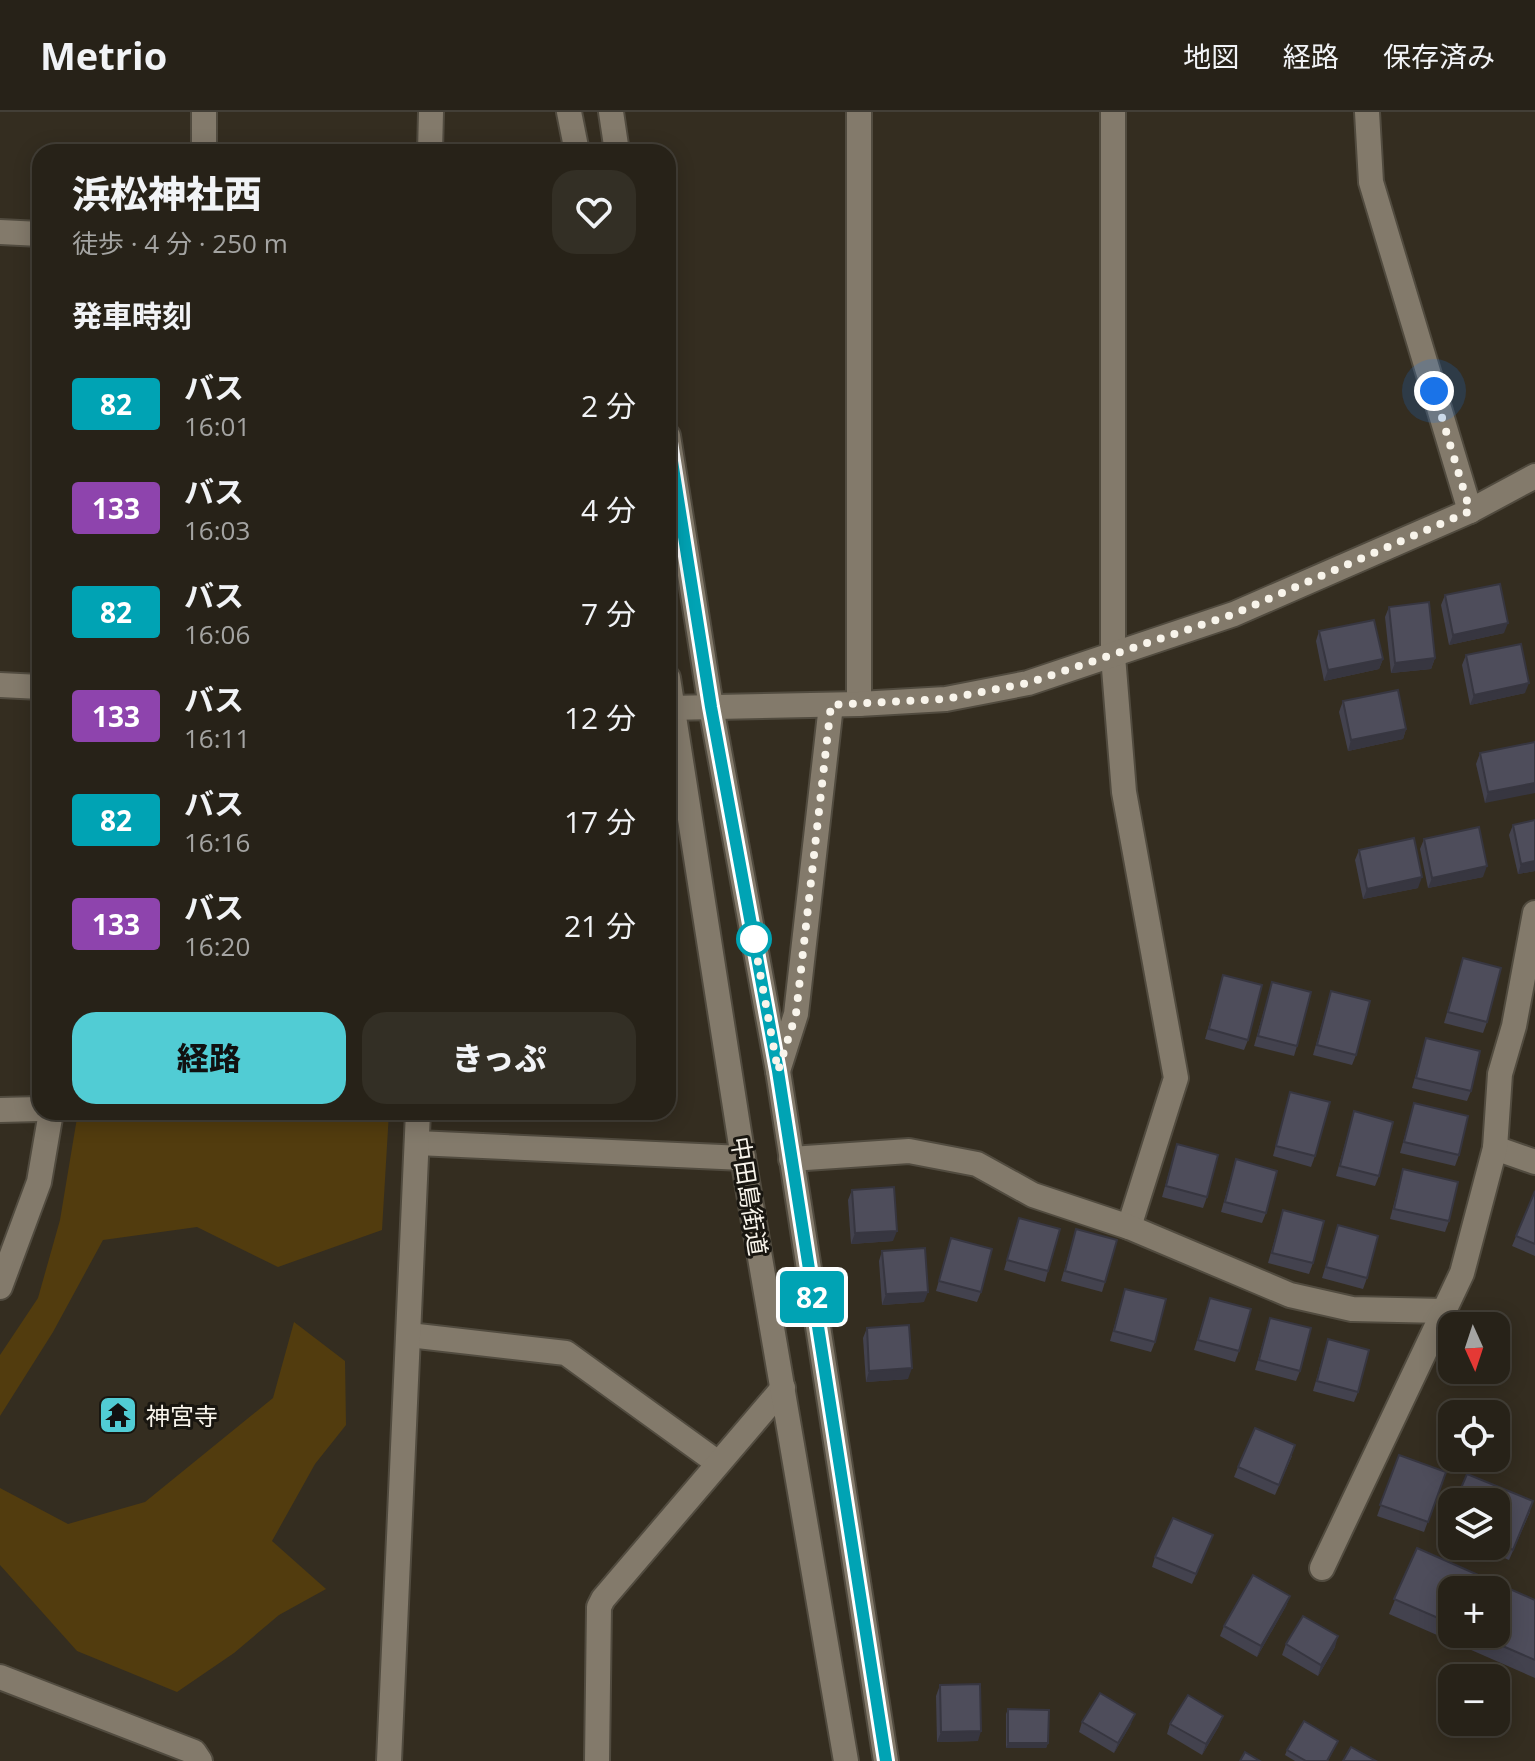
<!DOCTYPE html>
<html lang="ja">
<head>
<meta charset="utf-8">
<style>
  :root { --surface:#272218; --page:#332f25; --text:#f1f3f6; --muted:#a4a4a2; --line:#433f37; --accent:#51ccd4 }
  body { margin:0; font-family:"Open Sans","Noto Sans JP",sans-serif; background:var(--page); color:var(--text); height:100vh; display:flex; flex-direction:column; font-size:30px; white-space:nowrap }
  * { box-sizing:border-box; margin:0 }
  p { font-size:26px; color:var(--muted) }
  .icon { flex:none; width:44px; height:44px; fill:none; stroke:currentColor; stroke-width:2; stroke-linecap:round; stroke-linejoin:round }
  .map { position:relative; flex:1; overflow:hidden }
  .side { position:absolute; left:32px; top:32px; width:644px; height:976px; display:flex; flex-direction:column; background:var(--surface); border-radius:24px; box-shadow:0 4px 20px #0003,0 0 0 2px var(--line) }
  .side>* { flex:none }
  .badge { padding:0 16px; border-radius:6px; font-size:28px; line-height:52px }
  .needle { width:52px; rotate:177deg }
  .tools { position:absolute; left:1438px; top:1200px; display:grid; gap:16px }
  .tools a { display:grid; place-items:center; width:72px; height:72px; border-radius:16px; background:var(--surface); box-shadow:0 4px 20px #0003,0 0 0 2px var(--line); font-size:40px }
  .you { position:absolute; width:40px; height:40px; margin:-20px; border:6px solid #fff; border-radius:50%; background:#1a73e8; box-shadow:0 0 0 12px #1a73e833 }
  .map>.badge { position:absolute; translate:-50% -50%; box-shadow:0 0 0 4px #fff }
  h2 { padding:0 40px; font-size:30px; line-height:72px }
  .round { display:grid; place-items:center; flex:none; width:84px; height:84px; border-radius:24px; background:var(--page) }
  .headline { display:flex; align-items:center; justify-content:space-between; height:136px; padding:0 40px }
  h1 { font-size:38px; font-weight:800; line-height:60px }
  .action { display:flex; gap:16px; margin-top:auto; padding:16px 40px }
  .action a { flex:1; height:92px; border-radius:24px; background:var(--accent); color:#111; font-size:32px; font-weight:800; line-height:92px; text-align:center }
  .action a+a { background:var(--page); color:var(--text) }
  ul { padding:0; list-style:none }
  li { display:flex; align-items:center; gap:24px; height:104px; padding:0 40px }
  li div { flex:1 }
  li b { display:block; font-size:30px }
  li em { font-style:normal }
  li .badge { min-width:88px; font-weight:700; text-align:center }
  header { display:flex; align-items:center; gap:48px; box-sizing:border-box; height:112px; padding:0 40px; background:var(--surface); border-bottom:2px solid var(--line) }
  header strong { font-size:38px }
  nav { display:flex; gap:44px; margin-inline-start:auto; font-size:28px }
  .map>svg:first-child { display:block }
  .green { fill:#523c0e }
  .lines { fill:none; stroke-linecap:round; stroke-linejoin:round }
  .street-casing { stroke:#514b3f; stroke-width:28 }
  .secondary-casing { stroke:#514b3f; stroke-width:28 }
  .street { stroke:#837a6b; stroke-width:24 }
  .secondary { stroke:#837a6b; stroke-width:24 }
  .wall { fill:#43424e; fill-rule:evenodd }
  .shaded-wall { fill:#373640 }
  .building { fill:#4e4d5b; stroke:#373640; stroke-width:2 }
  .line-casing { stroke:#fff; stroke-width:18 }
  .line { stroke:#00a3b4; stroke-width:12 }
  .walk { stroke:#f8f4eb; stroke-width:8; stroke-dasharray:0 14.4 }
  .stop-dot { fill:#fff; stroke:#00a3b4; stroke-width:4 }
  .labels { text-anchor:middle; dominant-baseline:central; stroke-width:6; stroke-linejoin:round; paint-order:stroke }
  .street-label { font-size:24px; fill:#f8f4eb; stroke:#191610 }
  .poi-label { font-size:24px; fill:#f8f4eb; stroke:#191610; text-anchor:start }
</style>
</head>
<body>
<header>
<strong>Metrio</strong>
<nav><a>地図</a><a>経路</a><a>保存済み</a></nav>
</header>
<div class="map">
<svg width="1535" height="1649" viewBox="0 0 1535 1649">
  <rect width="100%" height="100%" fill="#342d20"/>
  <!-- green -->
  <g class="green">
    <path d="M78,1000H389L382,1118L278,1155L197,1115L103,1128L53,1220L0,1304V1243L38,1186L60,1108Z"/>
    <path d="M294,1210L345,1249L346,1313L315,1352L272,1429L326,1477L279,1503L234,1541L177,1580L77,1539L0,1453V1376L68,1412L145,1390L273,1286Z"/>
  </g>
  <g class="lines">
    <defs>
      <g id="street">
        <path d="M859,0V592"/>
        <path d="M1113,0V544L1124,680L1176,966L1129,1115"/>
        <path d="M1367,0L1371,70L1470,399"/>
        <path d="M204,40V0"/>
        <path d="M430,40L431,0"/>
        <path d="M0,120L40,122"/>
        <path d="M778,959L796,902L831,593"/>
        <path d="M0,998L40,997"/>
        <path d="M417,1031L743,1046"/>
        <path d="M1495,1036L1535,1050"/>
        <path d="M791,1047L909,1039L977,1052L1033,1083L1129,1115L1290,1183L1352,1197L1444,1199"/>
        <path d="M0,1175L39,1070L51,1000"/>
        <path d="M409,1223L566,1241L718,1351"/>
        <path d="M1322,1456L1462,1161L1495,1036L1500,962L1514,914L1535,801"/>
        <path d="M0,1565L194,1640L200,1649"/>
        <path d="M389,1649L418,1000"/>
        <path d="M597,1649L599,1495L603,1487L783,1276"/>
      </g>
      <g id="secondary">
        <path d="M569,0L577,40"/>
        <path d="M611,0L617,40"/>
        <path d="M668,324L711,595L778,959L886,1649"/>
        <path d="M668,566L743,1046L846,1649"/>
        <path d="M0,573L40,575"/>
        <path d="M668,596L859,592L946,587L1028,571L1234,502L1470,399L1535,364"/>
      </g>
    </defs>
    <!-- street casing -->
    <use href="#street" class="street-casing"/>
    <!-- secondary casing -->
    <use href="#secondary" class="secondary-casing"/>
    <!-- street -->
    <use href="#street" class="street"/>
    <!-- secondary -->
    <use href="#secondary" class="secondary"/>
  </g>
  <!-- wall -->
  <g class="wall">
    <path d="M1445,483L1504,521L1449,533L1441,493Z"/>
    <path d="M1389,495L1435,546L1431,557L1391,561L1385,505Z"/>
    <path d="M1319,519L1383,547L1379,557L1324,569L1316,529Z"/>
    <path d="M1466,543L1525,581L1470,593L1462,553Z"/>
    <path d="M1343,589L1406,617L1403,627L1348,639L1339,600Z"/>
    <path d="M1535,630L1485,691L1476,652L1480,641Z"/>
    <path d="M1535,708V759L1518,762L1509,723L1513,713Z"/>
    <path d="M1424,727L1483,765L1428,776L1420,737Z"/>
    <path d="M1359,738L1418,776L1363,787L1355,748Z"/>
    <path d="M1463,846L1487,910L1483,921L1444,911Z"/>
    <path d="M1223,863L1248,928L1244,938L1205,927Z"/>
    <path d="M1272,870L1297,934L1294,944L1254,934Z"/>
    <path d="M1331,879L1356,943L1352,953L1313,943Z"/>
    <path d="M1426,926L1471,979L1467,989L1412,976Z"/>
    <path d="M1290,980L1315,1044L1311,1055L1273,1044Z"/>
    <path d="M1414,991L1459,1043L1455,1054L1400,1041Z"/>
    <path d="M1354,999L1379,1064L1375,1074L1336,1064Z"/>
    <path d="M1177,1032L1207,1085L1203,1096L1162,1085Z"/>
    <path d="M1236,1047L1266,1101L1262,1111L1221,1100Z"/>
    <path d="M1403,1057L1449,1109L1445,1120L1390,1107Z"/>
    <path d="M852,1078L893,1129L851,1132L848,1088Z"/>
    <path d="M1535,1079V1144L1512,1134Z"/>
    <path d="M1283,1098L1313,1151L1309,1162L1268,1151Z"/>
    <path d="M1019,1106L1048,1159L1045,1170L1004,1158Z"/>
    <path d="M1338,1113L1367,1166L1363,1177L1322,1166Z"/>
    <path d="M1076,1117L1105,1170L1102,1180L1061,1169Z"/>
    <path d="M951,1126L981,1180L977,1190L936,1179Z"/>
    <path d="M882,1139L924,1190L882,1193L879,1149Z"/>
    <path d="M1125,1177L1155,1230L1151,1240L1110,1229Z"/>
    <path d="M1210,1186L1239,1239L1235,1250L1194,1238Z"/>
    <path d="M1270,1206L1300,1259L1296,1269L1255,1258Z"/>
    <path d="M867,1216L908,1267L866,1270L863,1226Z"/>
    <path d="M1328,1227L1358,1280L1354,1290L1313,1279Z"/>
    <path d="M1399,1343L1446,1360L1424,1420L1377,1404Z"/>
    <path d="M1292,1344L1275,1383L1234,1365L1238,1355Z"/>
    <path d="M1496,1390L1530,1400L1509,1448L1476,1434H1496Z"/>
    <path d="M1452,1397V1424L1443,1420Z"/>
    <path d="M1209,1433L1192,1472L1152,1455L1155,1445Z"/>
    <path d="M1417,1436L1535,1488V1566L1389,1502ZM1452,1478H1496V1522H1452Z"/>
    <path d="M1290,1484L1286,1494L1257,1545L1220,1524L1224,1514Z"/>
    <path d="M1286,1532L1335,1535L1318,1564L1282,1543Z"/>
    <path d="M940,1573L978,1629L937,1630L936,1584Z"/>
    <path d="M1008,1597L1048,1631L1046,1636H1006V1602Z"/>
    <path d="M1223,1604L1219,1614L1202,1643L1167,1622L1170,1612Z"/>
    <path d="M1082,1610L1131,1612L1114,1641L1079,1620Z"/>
    <path d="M1338,1629L1328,1649H1295L1285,1643L1287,1638Z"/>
  </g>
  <!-- shaded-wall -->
  <g class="shaded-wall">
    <path d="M1508,511L1504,521L1449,533L1453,523Z"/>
    <path d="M1435,546L1431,557L1391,561L1395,551Z"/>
    <path d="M1383,547L1379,557L1324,569L1328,558Z"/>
    <path d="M1529,571L1525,581L1470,593L1474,583Z"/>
    <path d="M1406,617L1403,627L1348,639L1351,628Z"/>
    <path d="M1535,671V681L1485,691L1488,680Z"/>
    <path d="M1535,749V759L1518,762L1521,752Z"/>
    <path d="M1487,754L1483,765L1428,776L1432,766Z"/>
    <path d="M1422,765L1418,776L1363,787L1367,777Z"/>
    <path d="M897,1119L893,1129L851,1132L855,1121Z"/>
    <path d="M928,1180L924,1190L882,1193L886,1182Z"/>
    <path d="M912,1256L908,1267L866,1270L869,1259Z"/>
    <path d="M1290,1484L1286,1494L1257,1545L1261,1534Z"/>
    <path d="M1338,1524L1335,1535L1318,1564L1321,1553Z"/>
    <path d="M1135,1602L1131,1612L1114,1641L1118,1631Z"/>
    <path d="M1223,1604L1219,1614L1202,1643L1206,1632Z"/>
    <path d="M981,1619L978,1629L937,1630L941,1620Z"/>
    <path d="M1008,1631H1048L1046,1636H1006Z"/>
  </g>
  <!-- building -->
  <g class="building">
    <path d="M1500,472L1508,511L1453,523L1445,483Z"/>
    <path d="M1429,490L1435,546L1395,551L1389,495Z"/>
    <path d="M1374,508L1383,547L1328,558L1319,519Z"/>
    <path d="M1521,532L1529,571L1474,583L1466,543Z"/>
    <path d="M1398,578L1406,617L1351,628L1343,589Z"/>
    <path d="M1535,630V671L1488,680L1480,641Z"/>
    <path d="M1535,708V749L1521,752L1513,713Z"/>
    <path d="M1479,715L1487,754L1432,766L1424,727Z"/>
    <path d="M1414,726L1422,765L1367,777L1359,738Z"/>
    <path d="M1463,846L1501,856L1487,910L1448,900Z"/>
    <path d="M1223,863L1262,873L1248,928L1209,917Z"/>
    <path d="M1272,870L1311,880L1297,934L1258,924Z"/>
    <path d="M1331,879L1370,889L1356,943L1317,933Z"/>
    <path d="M1426,926L1480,939L1471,979L1416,966Z"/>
    <path d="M1290,980L1330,990L1315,1044L1276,1034Z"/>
    <path d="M1414,991L1468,1004L1459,1043L1404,1030Z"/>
    <path d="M1354,999L1393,1010L1379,1064L1340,1054Z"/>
    <path d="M1177,1032L1218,1043L1207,1085L1166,1074Z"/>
    <path d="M1236,1047L1277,1059L1266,1101L1225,1090Z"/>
    <path d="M1403,1057L1458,1070L1449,1109L1394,1097Z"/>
    <path d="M894,1075L897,1119L855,1121L852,1078Z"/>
    <path d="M1535,1079V1132L1516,1124Z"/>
    <path d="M1283,1098L1324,1109L1313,1151L1272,1141Z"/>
    <path d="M1019,1106L1060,1117L1048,1159L1007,1148Z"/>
    <path d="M1338,1113L1378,1124L1367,1166L1326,1155Z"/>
    <path d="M1076,1117L1117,1128L1105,1170L1065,1159Z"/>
    <path d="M951,1126L992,1137L981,1180L939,1169Z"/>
    <path d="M925,1136L928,1180L886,1182L882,1139Z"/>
    <path d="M1125,1177L1166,1187L1155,1230L1114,1219Z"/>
    <path d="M1210,1186L1251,1197L1239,1239L1198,1228Z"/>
    <path d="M1270,1206L1311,1216L1300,1259L1259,1248Z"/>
    <path d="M909,1213L912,1256L869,1259L867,1216Z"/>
    <path d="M1328,1227L1369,1238L1358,1280L1317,1269Z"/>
    <path d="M1255,1316L1295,1333L1279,1373L1238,1355Z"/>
    <path d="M1399,1343L1446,1360L1428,1410L1380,1393Z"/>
    <path d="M1467,1362L1533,1389L1513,1438L1496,1430V1390H1455Z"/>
    <path d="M1452,1397V1412L1447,1410Z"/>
    <path d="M1173,1406L1213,1423L1196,1462L1155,1445Z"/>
    <path d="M1417,1436L1535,1488V1548L1475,1522H1496V1478H1452V1512L1394,1487Z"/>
    <path d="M1253,1463L1290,1484L1261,1534L1224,1514Z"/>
    <path d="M1303,1504L1338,1524L1321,1553L1286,1532Z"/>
    <path d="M980,1572L981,1619L941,1620L940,1573Z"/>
    <path d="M1100,1581L1135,1602L1118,1631L1082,1610Z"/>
    <path d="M1188,1583L1223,1604L1206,1632L1170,1612Z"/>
    <path d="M1008,1597L1049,1598L1048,1631H1008Z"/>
    <path d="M1304,1609L1338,1629L1327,1649H1306L1287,1638Z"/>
    <path d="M1351,1635L1376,1649H1343Z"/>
    <path d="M1245,1640L1260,1649H1240Z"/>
  </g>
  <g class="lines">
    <defs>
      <path id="line" d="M668,324L711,595L778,959L886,1649"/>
    </defs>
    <!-- line casing -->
    <use href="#line" class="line-casing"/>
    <!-- line -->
    <use href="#line" class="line"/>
    <!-- walk -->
    <path class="walk" d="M754,827L752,817L778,959L796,902L831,593L946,587L1028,571L1234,502L1470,399L1434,279"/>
  </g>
  <!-- icons -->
  <defs>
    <symbol id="temple-square" viewBox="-11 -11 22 22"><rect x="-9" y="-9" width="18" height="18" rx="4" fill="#51ccd4" stroke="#191610"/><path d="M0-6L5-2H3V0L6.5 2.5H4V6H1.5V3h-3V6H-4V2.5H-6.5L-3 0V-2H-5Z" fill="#111"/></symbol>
  </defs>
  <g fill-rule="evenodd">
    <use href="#temple-square" x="96" y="1281" width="44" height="44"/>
  </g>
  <!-- markers -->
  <circle class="stop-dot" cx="754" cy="827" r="16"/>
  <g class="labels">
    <!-- street labels -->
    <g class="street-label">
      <text transform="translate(750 1084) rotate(81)">中田島街道</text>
    </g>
    <!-- poi labels -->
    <g class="poi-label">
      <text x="146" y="1303">神宮寺</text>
    </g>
  </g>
</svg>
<div class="tools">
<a><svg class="needle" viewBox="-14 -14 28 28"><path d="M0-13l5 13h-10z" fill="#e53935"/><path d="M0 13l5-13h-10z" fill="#a4a4a2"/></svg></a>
<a><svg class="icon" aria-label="locate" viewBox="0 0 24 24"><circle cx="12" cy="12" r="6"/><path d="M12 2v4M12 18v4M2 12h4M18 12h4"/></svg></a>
<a><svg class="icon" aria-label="layers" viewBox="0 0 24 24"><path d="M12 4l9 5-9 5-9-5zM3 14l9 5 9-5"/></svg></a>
<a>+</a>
<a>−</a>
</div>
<div class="you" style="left:1434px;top:279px"></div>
<b class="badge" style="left:812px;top:1185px;background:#00a3b4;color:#fff">82</b>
<section class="side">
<div class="headline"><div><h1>浜松神社西</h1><p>徒歩 · 4 分 · 250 m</p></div><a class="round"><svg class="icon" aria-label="heart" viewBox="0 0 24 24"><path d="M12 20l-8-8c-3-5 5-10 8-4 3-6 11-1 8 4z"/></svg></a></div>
<h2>発車時刻</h2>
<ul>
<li><span class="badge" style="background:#00a3b4;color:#fff">82</span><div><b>バス</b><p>16:01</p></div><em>2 分</em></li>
<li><span class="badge" style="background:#8e44ad;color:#fff">133</span><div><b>バス</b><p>16:03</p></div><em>4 分</em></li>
<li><span class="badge" style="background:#00a3b4;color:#fff">82</span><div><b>バス</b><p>16:06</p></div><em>7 分</em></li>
<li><span class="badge" style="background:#8e44ad;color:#fff">133</span><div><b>バス</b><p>16:11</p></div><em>12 分</em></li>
<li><span class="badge" style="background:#00a3b4;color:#fff">82</span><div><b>バス</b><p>16:16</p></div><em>17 分</em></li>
<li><span class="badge" style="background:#8e44ad;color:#fff">133</span><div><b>バス</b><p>16:20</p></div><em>21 分</em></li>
</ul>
<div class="action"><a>経路</a><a>きっぷ</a></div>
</section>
</div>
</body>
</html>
